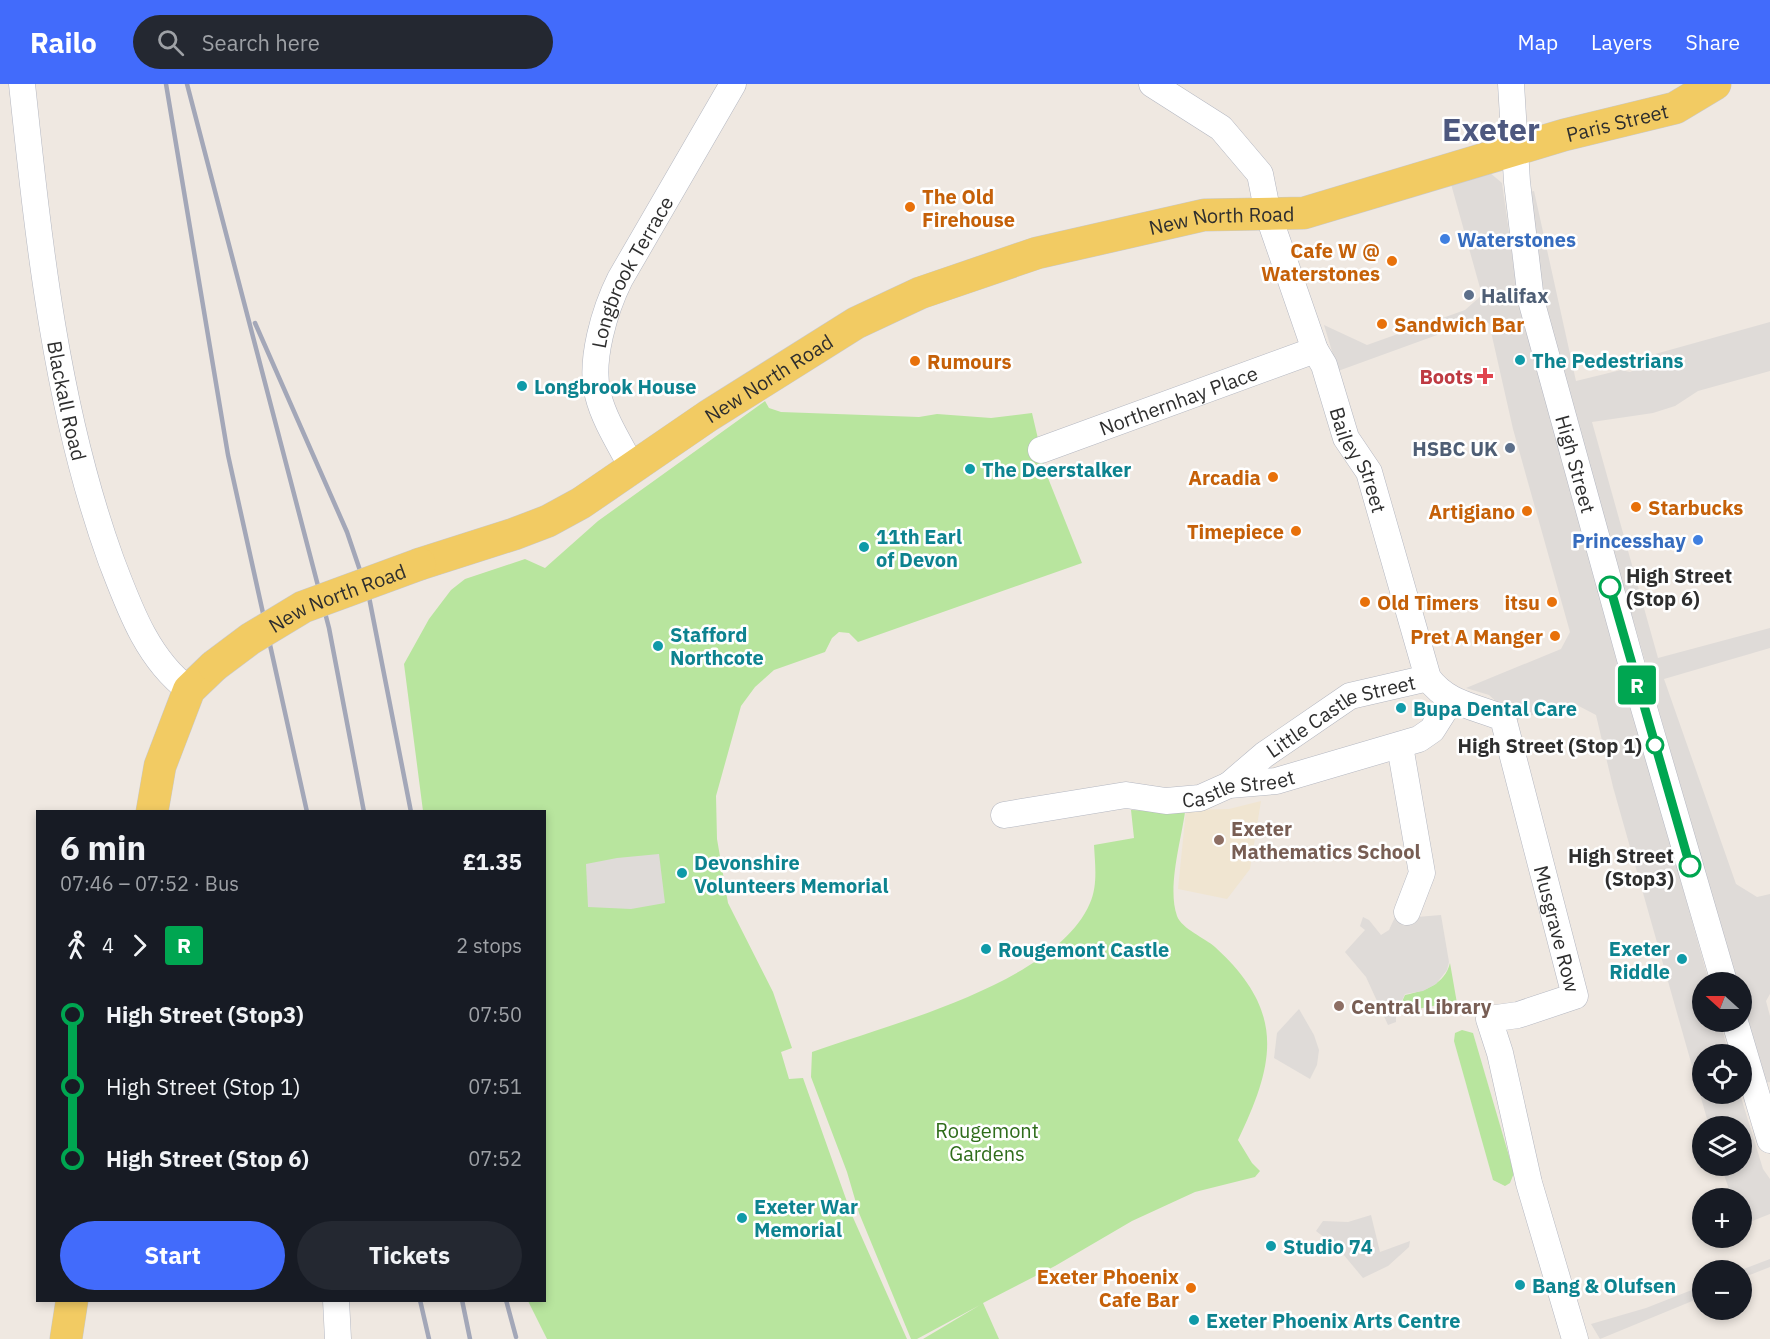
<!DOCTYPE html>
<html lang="en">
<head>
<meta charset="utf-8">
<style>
  :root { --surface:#171b24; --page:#242831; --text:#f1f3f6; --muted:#9ea1a6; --accent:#426bfb }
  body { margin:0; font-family:"IBM Plex Sans",sans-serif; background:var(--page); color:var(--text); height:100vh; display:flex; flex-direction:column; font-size:22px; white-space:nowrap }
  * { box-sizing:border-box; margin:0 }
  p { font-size:20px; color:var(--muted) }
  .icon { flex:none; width:33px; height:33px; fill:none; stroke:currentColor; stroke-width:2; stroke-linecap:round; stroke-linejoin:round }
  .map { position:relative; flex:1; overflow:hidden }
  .side { position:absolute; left:36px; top:726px; width:510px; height:492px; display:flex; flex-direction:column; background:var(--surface); border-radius:0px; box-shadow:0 3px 9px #0003 }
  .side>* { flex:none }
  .badge { padding:0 12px; border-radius:4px; font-size:21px; line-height:39px }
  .needle { width:39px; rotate:291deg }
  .tools { position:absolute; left:1692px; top:888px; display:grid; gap:12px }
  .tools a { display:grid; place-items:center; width:60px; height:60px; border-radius:50%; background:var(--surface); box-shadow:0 3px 9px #0003; font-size:30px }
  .map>.badge { position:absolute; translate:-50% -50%; box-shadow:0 0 0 3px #fff }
  .legs { display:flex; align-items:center; gap:9px; height:66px; padding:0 24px; font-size:20px }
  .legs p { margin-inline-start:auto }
  .head { display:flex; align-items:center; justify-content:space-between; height:102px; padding:0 24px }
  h1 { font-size:33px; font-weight:700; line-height:45px }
  .cta { display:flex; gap:12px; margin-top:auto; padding:12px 24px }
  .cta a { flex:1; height:69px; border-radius:36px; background:var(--accent); color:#fff; font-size:24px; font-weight:700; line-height:69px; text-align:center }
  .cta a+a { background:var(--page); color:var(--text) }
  ul { padding:0 24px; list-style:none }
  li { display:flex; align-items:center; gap:21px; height:72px; font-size:22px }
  li i { display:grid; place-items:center; width:9px; height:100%; margin:0 8px; background:currentColor }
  li i::after { content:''; width:15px; height:15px; margin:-8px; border:4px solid; border-radius:50%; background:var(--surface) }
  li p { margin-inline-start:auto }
  li:first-child i { background:linear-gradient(#0000 50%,currentColor 0) }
  li:last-child i { background:linear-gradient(currentColor 50%,#0000 0) }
  header { display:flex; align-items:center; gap:36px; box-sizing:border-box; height:84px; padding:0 30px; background:var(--accent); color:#fff }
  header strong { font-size:28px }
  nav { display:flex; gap:33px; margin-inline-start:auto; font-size:21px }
  .search { width:420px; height:54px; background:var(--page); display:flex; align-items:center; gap:15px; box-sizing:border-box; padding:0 21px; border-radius:33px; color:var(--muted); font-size:22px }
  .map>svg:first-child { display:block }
  .education { fill:#f0e5d1 }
  .green { fill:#b8e59e }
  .plaza { fill:#dfdbd8 }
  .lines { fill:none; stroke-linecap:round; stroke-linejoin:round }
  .minor-casing { stroke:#b4b7c1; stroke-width:27 }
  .major-casing { stroke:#c9c9c9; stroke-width:33 }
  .minor { stroke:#fff; stroke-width:26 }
  .major { stroke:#f2cb63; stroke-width:32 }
  .rail { stroke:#a3a7b8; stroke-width:4.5 }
  .major-bridge-casing { stroke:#c9c9c9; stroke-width:33; stroke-linecap:butt }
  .major-bridge { stroke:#f2cb63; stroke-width:32 }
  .line-1-casing { stroke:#fff; stroke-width:14 }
  .line-1 { stroke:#00a651; stroke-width:9 }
  .food-dot { fill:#e8710a; stroke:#fff; stroke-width:2 }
  .shop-dot { fill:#3f7fe0; stroke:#fff; stroke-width:2 }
  .service-dot { fill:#5c6f8a; stroke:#fff; stroke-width:2 }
  .culture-dot { fill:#0f9aa8; stroke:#fff; stroke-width:2 }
  .health-dot { fill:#e0444e; stroke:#fff; stroke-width:2 }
  .stop-1-dot { fill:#fff; stroke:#00a651; stroke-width:3 }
  .education-dot { fill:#8d6e63; stroke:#fff; stroke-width:2 }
  .labels { text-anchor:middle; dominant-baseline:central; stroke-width:5; stroke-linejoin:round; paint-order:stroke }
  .street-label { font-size:20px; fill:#2e2e2e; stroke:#fff }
  .food-label { font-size:20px; font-weight:bold; fill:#c56008; stroke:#fff; text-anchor:end }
  .shop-label { font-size:20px; font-weight:bold; fill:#366cbe; stroke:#fff; text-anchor:start }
  .service-label { font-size:20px; font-weight:bold; fill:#4e5e75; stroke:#fff; text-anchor:start }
  .culture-label { font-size:20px; font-weight:bold; fill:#0d838f; stroke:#fff; text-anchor:start }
  .health-label { font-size:20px; font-weight:bold; fill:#be3a42; stroke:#fff; text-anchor:end }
  .stop-label { font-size:20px; font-weight:bold; fill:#2e2e2e; stroke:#fff; text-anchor:end }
  .education-label { font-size:20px; font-weight:bold; fill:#785e54; stroke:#fff; text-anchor:start }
  .park-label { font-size:20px; fill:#2f6d1b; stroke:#fff }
  .town-label { font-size:32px; font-weight:bold; fill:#4d587f; stroke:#fff }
</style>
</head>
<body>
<header>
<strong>Railo</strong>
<div class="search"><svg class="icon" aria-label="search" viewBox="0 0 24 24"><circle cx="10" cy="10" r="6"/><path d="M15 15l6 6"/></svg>Search here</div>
<nav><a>Map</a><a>Layers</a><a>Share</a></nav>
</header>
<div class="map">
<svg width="1770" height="1255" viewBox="0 0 1770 1255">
  <rect width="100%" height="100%" fill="#efe8e1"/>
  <!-- education -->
  <path class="education" d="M1261,717L1250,785L1227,815L1178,805L1186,726L1229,725Z"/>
  <!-- green -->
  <g class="green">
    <path d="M765,317L769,324L781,328L919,333L937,330L991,334L1032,329L1046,389L1082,479L858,558L849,549L839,548L832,554L825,568L774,586L755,603L741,622L716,712L717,755L728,819L773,908L792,964L781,968L789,995L803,994L851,1129L907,1255H547L528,1217L544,1216V728L423,727L404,580L429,535L451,506L465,495L525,475L545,484L598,437Z"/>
    <path d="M1131,726L1185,728C1181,757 1167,804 1177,832C1182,845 1205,854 1215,863C1285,927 1276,977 1238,1056L1252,1079L1260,1087L1255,1093L1195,1108L1132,1137L1055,1182L983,1219L999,1255H923L980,1221L917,1255H911L859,1129L847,1088L811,993L812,968C890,940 1056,899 1090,819C1098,801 1095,780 1094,761L1134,754Z"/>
    <path d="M1450,879L1458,925L1440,929L1438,921L1397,929L1405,911C1425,907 1445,900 1450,879Z"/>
    <path d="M1462,946L1473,949L1514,1089L1510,1099L1505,1102L1493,1096L1454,957L1455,949Z"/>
  </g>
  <!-- plaza -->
  <g class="plaza">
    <path d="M1489,88L1502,99L1519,219L1709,898H1702V938H1720L1729,970H1702V1010H1740L1763,1085L1770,1095V1130L1742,1141V1114H1732L1721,1082H1742V1042H1709L1613,703L1596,631L1573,619L1516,636L1489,611L1466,604L1561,565L1570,548L1513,345L1489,239H1470L1338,287L1324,241L1367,261L1465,226L1482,211L1451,100Z"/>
    <path d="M1534,107L1576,297L1621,286L1630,288L1641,283L1648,272L1770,238V287L1698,307L1675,322L1653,329L1592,338L1658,574L1770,544V564L1664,595L1736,800L1757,813L1770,810V910L1766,917L1770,932V998L1764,999L1742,917V898H1736L1637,549L1553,275L1522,110Z"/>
    <path d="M659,770L665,819L631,825L588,823L586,780L617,774Z"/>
    <path d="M1396,831L1417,833L1441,831L1449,878L1447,886L1436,900L1423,907L1405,910L1396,930V938L1388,941L1366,893L1345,868L1365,846L1360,842L1363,833L1369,836L1381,851L1389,846Z"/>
    <path d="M1299,925L1314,951L1319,966L1317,981L1310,995L1274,974L1277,949Z"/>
    <path d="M1371,1131L1380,1168L1410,1157L1409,1163L1388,1182L1363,1194L1338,1164L1316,1147L1323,1137L1348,1138Z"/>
    <path d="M1770,1175V1183L1742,1194L1741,1186Z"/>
    <path d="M1702,1202V1213L1600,1255L1591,1240L1646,1224Z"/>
  </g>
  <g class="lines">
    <defs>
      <g id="minor">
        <path id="s1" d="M22,0C39,160 56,324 111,476C129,523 147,575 189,606"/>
        <path id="s2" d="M1152,0L1221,44L1260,90L1268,130L1315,266L1324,281L1346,354L1369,388L1428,594C1447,620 1474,622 1503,634L1575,912L1518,931L1489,935L1500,969L1529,1099L1575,1255"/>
        <path id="s3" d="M1511,0L1517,98L1531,216L1635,593L1724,898"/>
        <path id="s4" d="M1041,366L1315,266"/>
        <path id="s5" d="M633,385C621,362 604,336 598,311C589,277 605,225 620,195L733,0"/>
        <path d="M1400,662L1422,789L1407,828"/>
        <path id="s6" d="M1229,701L1264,671L1350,612L1428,594"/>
        <path id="s7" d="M1004,731L1126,711L1166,717L1200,714L1229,701L1276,697L1419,655L1432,646L1451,616"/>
        <path d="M1735,938L1770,1056"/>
        <path d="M336,1216L338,1255"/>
      </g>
      <g id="major">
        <path id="s8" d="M420,480L514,450L548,437L581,419L708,332L856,239L920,209L1037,169L1204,131L1304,129L1564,51L1675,24L1715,0"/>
        <path d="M152,728L160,682L189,606L214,582"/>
        <path d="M66,1255L72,1216"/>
      </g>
    </defs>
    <!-- minor casing -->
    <use href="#minor" class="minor-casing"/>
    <!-- major casing -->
    <use href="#major" class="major-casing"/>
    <!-- minor -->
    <use href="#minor" class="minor"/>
    <!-- major -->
    <use href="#major" class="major"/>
    <!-- rail -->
    <g class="rail">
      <path d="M166,0L228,371L307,728"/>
      <path d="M187,0L329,544L364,728"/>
      <path d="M255,239L347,448L369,513L411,728"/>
      <path d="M420,1216L429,1255"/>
      <path d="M462,1216L470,1255"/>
      <path d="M506,1216L516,1253"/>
    </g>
    <defs>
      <g id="major-bridge">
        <path id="s9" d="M214,582L250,555L303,523L420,480"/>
      </g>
    </defs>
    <!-- major-bridge casing -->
    <use href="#major-bridge" class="major-bridge-casing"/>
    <!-- major-bridge -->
    <use href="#major-bridge" class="major-bridge"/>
  </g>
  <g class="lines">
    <defs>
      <path id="line-1" d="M1610,503L1690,782"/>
    </defs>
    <!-- line-1 casing -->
    <use href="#line-1" class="line-1-casing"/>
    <!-- line-1 -->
    <use href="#line-1" class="line-1"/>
  </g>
  <!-- markers -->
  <g class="food-dot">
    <circle cx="910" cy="123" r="6"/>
    <circle cx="1392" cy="177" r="6"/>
    <circle cx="1382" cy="240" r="6"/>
    <circle cx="915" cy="277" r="6"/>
    <circle cx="1273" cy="393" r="6"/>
    <circle cx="1636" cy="423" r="6"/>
    <circle cx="1527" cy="427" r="6"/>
    <circle cx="1296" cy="447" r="6"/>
    <circle cx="1365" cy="518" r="6"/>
    <circle cx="1552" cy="518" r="6"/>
    <circle cx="1555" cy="552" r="6"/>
    <circle cx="1191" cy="1204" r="6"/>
  </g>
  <g class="shop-dot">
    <circle cx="1445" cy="155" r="6"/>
    <circle cx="1698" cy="456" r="6"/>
  </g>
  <g class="service-dot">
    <circle cx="1469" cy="211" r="6"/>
    <circle cx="1510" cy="364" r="6"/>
  </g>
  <g class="culture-dot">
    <circle cx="1520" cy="276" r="6"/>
    <circle cx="522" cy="302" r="6"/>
    <circle cx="970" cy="385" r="6"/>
    <circle cx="864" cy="463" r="6"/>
    <circle cx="658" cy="562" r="6"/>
    <circle cx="1401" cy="624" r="6"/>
    <circle cx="682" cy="789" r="6"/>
    <circle cx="986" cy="865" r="6"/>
    <circle cx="1682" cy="875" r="6"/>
    <circle cx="742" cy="1134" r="6"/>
    <circle cx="1271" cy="1162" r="6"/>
    <circle cx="1520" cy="1201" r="6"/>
    <circle cx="1194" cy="1236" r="6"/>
  </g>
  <path class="health-dot" d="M1482 283h6v6h6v6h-6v6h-6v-6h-6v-6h6z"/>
  <g class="stop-1-dot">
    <circle cx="1610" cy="503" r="10"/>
    <circle cx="1655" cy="661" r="8"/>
    <circle cx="1690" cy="782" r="10"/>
  </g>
  <g class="education-dot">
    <circle cx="1219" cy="756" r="6"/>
    <circle cx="1339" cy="922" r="6"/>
  </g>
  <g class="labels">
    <!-- street labels -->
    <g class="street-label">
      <text stroke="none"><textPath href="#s8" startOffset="1293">Paris Street</textPath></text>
      <text stroke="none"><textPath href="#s8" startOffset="884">New North Road</textPath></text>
      <text stroke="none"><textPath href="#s5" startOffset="213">Longbrook Terrace</textPath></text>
      <text stroke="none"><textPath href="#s8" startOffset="398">New North Road</textPath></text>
      <text stroke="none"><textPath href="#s1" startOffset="320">Blackall Road</textPath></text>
      <text stroke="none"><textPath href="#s4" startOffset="146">Northernhay Place</textPath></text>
      <text stroke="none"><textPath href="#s2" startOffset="446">Bailey Street</textPath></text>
      <text stroke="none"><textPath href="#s3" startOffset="387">High Street</textPath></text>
      <text stroke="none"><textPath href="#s9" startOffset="142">New North Road</textPath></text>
      <text stroke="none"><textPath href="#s6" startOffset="134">Little Castle Street</textPath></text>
      <text stroke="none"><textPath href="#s7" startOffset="238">Castle Street</textPath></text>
      <text stroke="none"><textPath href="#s2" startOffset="980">Musgrave Row</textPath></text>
    </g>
    <!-- food labels -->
    <g class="food-label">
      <text x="922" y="112" text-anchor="start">The Old<tspan x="922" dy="23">Firehouse</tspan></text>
      <text x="1380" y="166">Cafe W @<tspan x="1380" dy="23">Waterstones</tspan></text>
      <text x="1394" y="240" text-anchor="start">Sandwich Bar</text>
      <text x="927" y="277" text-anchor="start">Rumours</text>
      <text x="1261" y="393">Arcadia</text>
      <text x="1648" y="423" text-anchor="start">Starbucks</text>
      <text x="1515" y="427">Artigiano</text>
      <text x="1284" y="447">Timepiece</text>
      <text x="1377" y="518" text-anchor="start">Old Timers</text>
      <text x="1540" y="518">itsu</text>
      <text x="1543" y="552">Pret A Manger</text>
      <text x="1179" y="1192">Exeter Phoenix<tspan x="1179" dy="23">Cafe Bar</tspan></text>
    </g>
    <!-- shop labels -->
    <g class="shop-label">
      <text x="1457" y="155">Waterstones</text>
      <text x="1686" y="456" text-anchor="end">Princesshay</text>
    </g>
    <!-- service labels -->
    <g class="service-label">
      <text x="1481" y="211">Halifax</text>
      <text x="1498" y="364" text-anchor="end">HSBC UK</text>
    </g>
    <!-- culture labels -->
    <g class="culture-label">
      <text x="1532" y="276">The Pedestrians</text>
      <text x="534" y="302">Longbrook House</text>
      <text x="982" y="385">The Deerstalker</text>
      <text x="876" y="452">11th Earl<tspan x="876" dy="23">of Devon</tspan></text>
      <text x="670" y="550">Stafford<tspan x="670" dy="23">Northcote</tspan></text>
      <text x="1413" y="624">Bupa Dental Care</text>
      <text x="694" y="778">Devonshire<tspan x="694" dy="23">Volunteers Memorial</tspan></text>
      <text x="1670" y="864" text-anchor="end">Exeter<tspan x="1670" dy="23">Riddle</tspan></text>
      <text x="998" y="865">Rougemont Castle</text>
      <text x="754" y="1122">Exeter War<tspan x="754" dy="23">Memorial</tspan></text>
      <text x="1283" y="1162">Studio 74</text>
      <text x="1532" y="1201">Bang &amp; Olufsen</text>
      <text x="1206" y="1236">Exeter Phoenix Arts Centre</text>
    </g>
    <!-- health labels -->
    <g class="health-label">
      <text x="1473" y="292">Boots</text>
    </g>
    <!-- stop labels -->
    <g class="stop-label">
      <text x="1626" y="491" text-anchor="start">High Street<tspan x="1626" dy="23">(Stop 6)</tspan></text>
      <text x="1642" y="661">High Street (Stop 1)</text>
      <text x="1674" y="771">High Street<tspan x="1674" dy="23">(Stop3)</tspan></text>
    </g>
    <!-- education labels -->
    <g class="education-label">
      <text x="1231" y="744">Exeter<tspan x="1231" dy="23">Mathematics School</tspan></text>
      <text x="1351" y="922">Central Library</text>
    </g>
    <!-- park labels -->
    <g class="park-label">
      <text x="987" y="1046">Rougemont<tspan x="987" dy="23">Gardens</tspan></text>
    </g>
    <!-- town labels -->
    <g class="town-label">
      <text x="1491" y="45">Exeter</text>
    </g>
  </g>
</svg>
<div class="tools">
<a><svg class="needle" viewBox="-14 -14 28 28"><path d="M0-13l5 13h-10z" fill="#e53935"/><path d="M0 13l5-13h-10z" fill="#9ea1a6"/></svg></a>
<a><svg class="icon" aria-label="locate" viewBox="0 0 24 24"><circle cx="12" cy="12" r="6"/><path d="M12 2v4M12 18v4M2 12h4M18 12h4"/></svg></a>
<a><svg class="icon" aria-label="layers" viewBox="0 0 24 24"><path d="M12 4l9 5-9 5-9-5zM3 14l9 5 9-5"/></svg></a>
<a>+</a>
<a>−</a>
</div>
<b class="badge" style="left:1637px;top:601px;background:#00a651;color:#fff">R</b>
<section class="side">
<div class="head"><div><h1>6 min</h1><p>07:46 – 07:52 · Bus</p></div><b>£1.35</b></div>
<div class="legs"><svg class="icon" aria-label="walk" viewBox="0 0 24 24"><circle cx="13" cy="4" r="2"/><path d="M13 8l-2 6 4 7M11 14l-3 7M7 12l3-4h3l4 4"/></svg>4<svg class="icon" aria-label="forward" viewBox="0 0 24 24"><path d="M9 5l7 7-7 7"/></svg><b class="badge" style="background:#00a651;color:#fff">R</b><p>2 stops</p></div>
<ul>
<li><i style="color:#00a651"></i><b>High Street (Stop3)</b><p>07:50</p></li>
<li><i style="color:#00a651"></i><span>High Street (Stop 1)</span><p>07:51</p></li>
<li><i style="color:#00a651"></i><b>High Street (Stop 6)</b><p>07:52</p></li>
</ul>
<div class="cta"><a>Start</a><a>Tickets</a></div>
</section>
</div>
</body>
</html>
